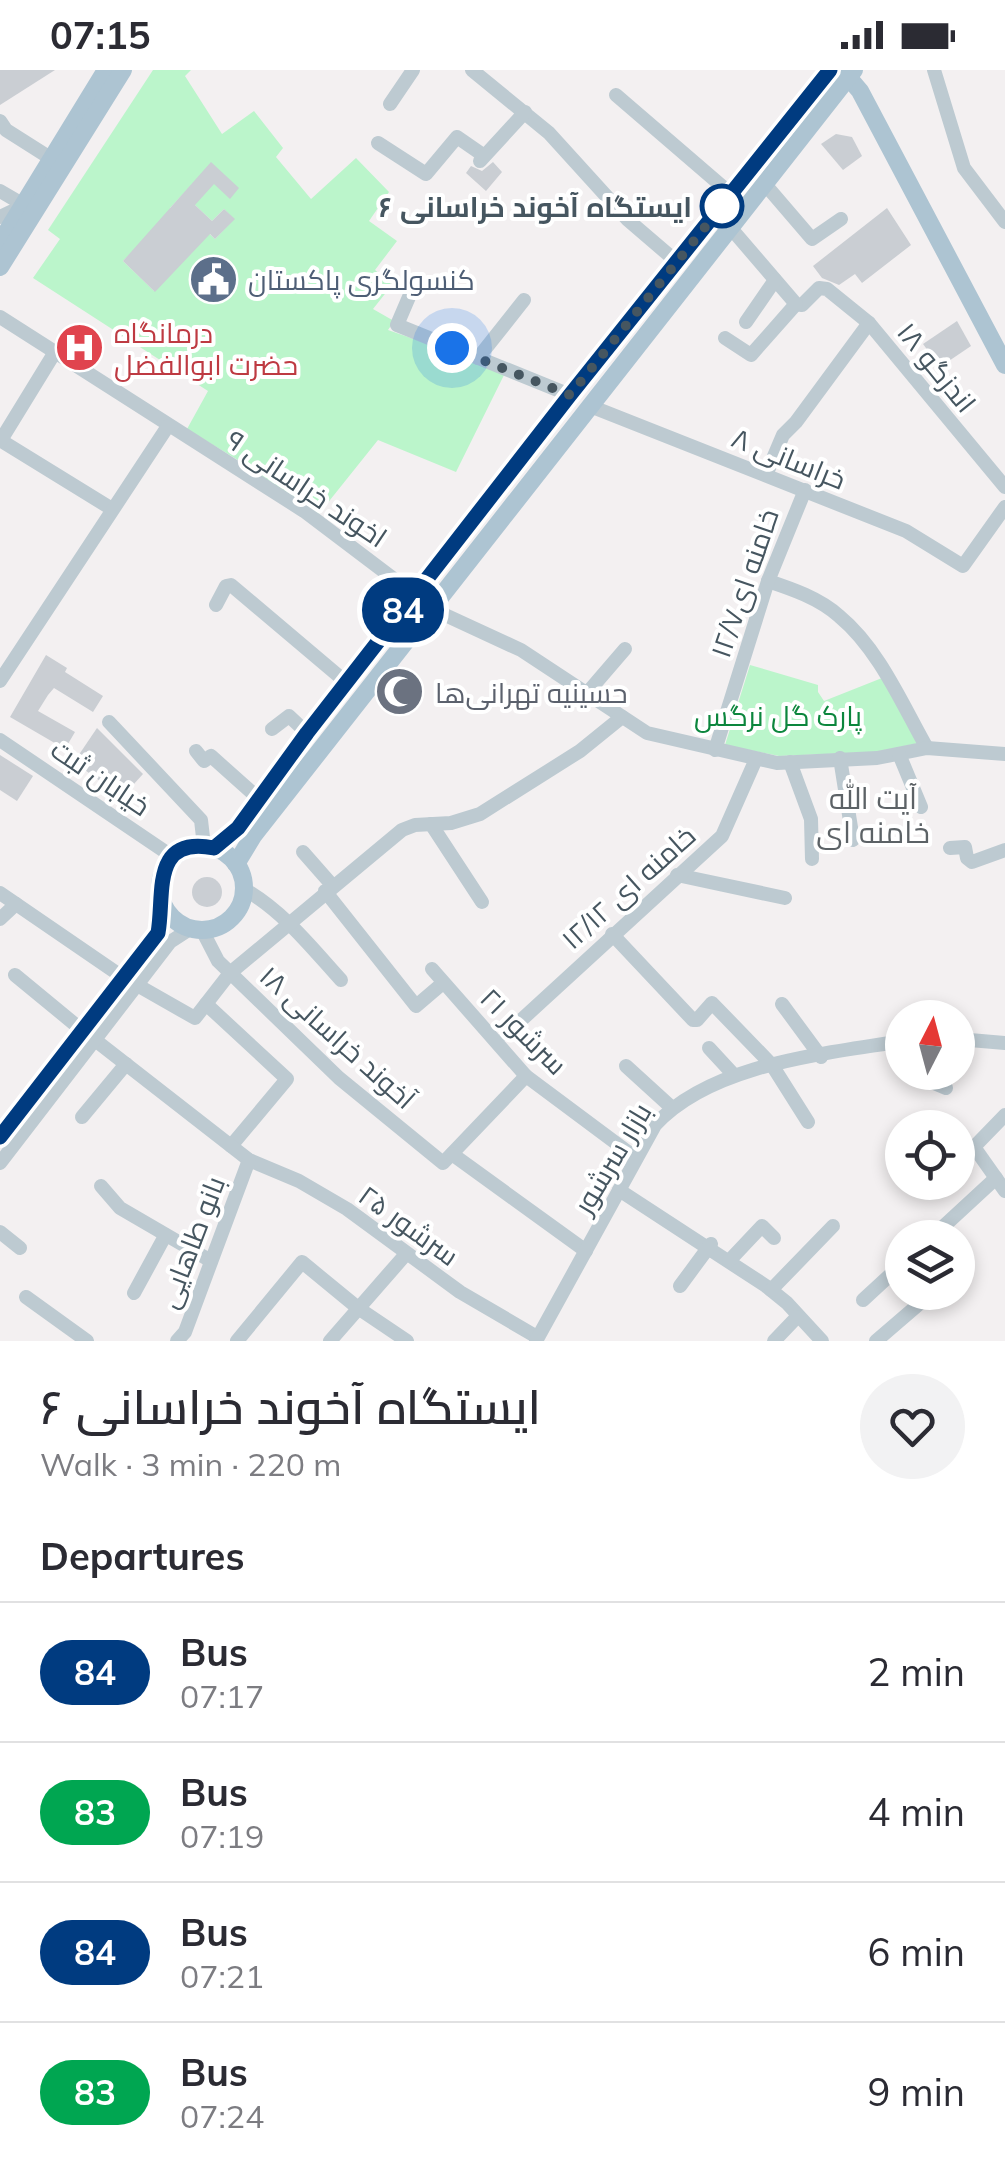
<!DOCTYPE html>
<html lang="en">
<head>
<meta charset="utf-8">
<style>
  :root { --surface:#fff; --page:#f2f2f3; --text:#2b2b33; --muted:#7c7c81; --line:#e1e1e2 }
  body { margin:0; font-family:Mulish,Cairo,sans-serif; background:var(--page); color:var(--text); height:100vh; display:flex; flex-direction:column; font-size:38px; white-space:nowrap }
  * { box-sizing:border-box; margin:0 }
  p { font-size:32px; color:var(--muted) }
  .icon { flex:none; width:55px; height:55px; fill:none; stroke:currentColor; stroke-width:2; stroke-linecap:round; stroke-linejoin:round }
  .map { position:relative; height:1271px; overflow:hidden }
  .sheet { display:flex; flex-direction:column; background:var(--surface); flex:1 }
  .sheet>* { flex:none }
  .badge { padding:0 20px; border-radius:32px; font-size:35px; line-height:65px }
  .needle { width:65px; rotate:6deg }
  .buttons { position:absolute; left:885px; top:930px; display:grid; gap:20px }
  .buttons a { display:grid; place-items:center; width:90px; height:90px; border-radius:50%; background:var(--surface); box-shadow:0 5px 15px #0003; font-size:50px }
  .you { position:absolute; width:50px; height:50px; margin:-25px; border:8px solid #fff; border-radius:50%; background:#1a73e8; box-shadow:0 0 0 15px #1a73e833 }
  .map>.badge { position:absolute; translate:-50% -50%; box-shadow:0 0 0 5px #fff }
  h2 { padding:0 40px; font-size:38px; line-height:90px }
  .round { display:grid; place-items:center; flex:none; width:105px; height:105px; border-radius:52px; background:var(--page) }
  .summary { display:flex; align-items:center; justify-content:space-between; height:170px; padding:0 40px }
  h1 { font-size:48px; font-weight:600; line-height:75px }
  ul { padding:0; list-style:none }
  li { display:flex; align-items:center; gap:30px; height:140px; padding:0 40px; border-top:2px solid var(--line) }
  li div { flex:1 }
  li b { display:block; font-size:38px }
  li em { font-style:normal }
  li .badge { min-width:110px; font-weight:700; text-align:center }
  .status { display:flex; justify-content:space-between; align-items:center; height:70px; padding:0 50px; background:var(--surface); direction:ltr }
  .status svg { height:28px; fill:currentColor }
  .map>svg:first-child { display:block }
  .green { fill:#bbf5cb; fill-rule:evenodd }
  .building { fill:#caced3 }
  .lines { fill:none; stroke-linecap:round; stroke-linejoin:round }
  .minor { stroke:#bdcad1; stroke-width:14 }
  .major { stroke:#adc4d2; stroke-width:18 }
  .line-casing { stroke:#fff; stroke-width:22 }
  .line { stroke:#003b80; stroke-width:15 }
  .walk { stroke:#465660; stroke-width:10; stroke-dasharray:0 18 }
  .stop-dot { fill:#fff; stroke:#003b80; stroke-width:5 }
  .labels { text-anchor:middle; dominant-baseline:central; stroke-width:8; stroke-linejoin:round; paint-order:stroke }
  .stop-label { font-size:28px; font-weight:bold; fill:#465660; stroke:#fff; text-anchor:end }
  .service-label { font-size:28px; fill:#4e5e75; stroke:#fff; text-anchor:start }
  .health-label { font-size:28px; fill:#be3a42; stroke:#fff; text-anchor:start }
  .street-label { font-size:28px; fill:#465660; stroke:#fff }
  .worship-label { font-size:28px; fill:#5b616d; stroke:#fff; text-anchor:start }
  .park-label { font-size:28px; fill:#0c863d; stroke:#fff }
  .neighbourhood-label { font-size:30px; fill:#5c6266; stroke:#fff }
</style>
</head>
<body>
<div class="status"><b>07:15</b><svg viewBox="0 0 49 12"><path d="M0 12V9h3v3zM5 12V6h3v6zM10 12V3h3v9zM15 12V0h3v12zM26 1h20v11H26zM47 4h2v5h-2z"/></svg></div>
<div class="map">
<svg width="1005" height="1271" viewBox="0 0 1005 1271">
  <rect width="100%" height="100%" fill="#f3f0f1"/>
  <!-- green -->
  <g class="green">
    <path d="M153,0H191L185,6L222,64L254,41L283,78L276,87L311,129L356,88L389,122L369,151L397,171L375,200L392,215L373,239L394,251L388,260L506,301L456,402L378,370L318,445L246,395L187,359L208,321L33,208L60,169L48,160ZM195,111V135L212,151L224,139L234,149L215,169L188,144L182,149L170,138ZM167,146L154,221L123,191Z"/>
    <path d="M750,595L818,615V622L824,631L882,608L919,673L875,682L779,686L725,675Z"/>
  </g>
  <!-- building -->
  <g class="building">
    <path d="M0,0H55L0,35Z"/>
    <path d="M836,64L852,67L862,86L843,100L821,74Z"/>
    <path d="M211,92L239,118L230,129L214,114L195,135L212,151L224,139L235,149L215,169L210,164L155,222L123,191Z"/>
    <path d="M493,92L502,102L486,121L466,103L471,96L482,101Z"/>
    <path d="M887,138L911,175L862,213L855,204L839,215L822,208L813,196Z"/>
    <path d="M957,251L971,276L940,297L923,274Z"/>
    <path d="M46,585L67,598L65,602L103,626L93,642L54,618L48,625L38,641L75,662L65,679L10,647Z"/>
    <path d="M97,658L143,704L122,727L74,692Z"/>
    <path d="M0,685L33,706L17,731L0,720Z"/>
    <circle cx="207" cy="822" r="15"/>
  </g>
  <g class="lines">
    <!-- minor -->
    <g class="minor">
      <path d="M472,0L549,63L628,150L677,192"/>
      <path d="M934,0L964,98L1005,152"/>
      <path d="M616,25L731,124"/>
      <path d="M390,34L413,0"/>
      <path d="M0,51L6,60L47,86"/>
      <path d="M378,73L426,104L457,67L483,85"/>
      <path d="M480,91L525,42"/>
      <path d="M764,113L812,169L841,149"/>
      <path d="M0,121L24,135"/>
      <path d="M0,147L23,136"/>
      <path d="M729,156L796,234L802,235L819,218L827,219L869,253L1005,417"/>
      <path d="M412,220L397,255L570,325"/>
      <path d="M0,247L304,441L415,525"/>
      <path d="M746,252L775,210"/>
      <path d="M725,268L751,285L796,234"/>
      <path d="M478,288L524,230"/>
      <path d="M590,336L906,461L963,496L1005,437"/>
      <path d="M0,370L112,439"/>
      <path d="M1,370L55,282"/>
      <path d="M766,405L783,365L796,352L869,253"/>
      <path d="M768,511C792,519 819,528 839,546C879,579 902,634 927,678"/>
      <path d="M216,535L226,516L231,515L347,613"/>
      <path d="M430,538L521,580L647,663L777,693L877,688L927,678L1005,684"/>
      <path d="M0,611L168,356"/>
      <path d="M588,622L625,579"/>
      <path d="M109,652L201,750L204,776"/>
      <path d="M272,659L289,646L307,663"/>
      <path d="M0,670L173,787"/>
      <path d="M715,680L768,511L805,420"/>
      <path d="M196,681L204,691L211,686L258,728"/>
      <path d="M899,684L921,737"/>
      <path d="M840,688L853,770"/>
      <path d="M790,692L811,749L812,789"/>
      <path d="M431,754L482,832"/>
      <path d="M950,778L965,777L967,788L972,792L1005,780"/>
      <path d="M303,782L332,815"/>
      <path d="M677,805L785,828"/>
      <path d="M244,819C283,841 311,877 341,910"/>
      <path d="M325,821L416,936L443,913"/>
      <path d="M0,823L124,908"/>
      <path d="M0,849L16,834"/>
      <path d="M202,860L218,891L339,1008L443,1093L526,1006"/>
      <path d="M612,864L693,950H697L712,933L772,995L808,1052"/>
      <path d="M432,899L526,1006L636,1088"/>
      <path d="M15,905L83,961"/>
      <path d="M137,915L195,948L230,903L402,760L415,755L451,753L480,744L580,681L622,647"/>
      <path d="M206,934L287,1009L231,1076"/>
      <path d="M782,934L821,987"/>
      <path d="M506,964L722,766L756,689"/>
      <path d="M958,969L1005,973"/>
      <path d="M95,970L249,1090L299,1111L347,1139L460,1222L537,1267"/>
      <path d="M709,978L733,1004"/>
      <path d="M626,996L671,1037"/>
      <path d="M929,1002L927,1010L946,1018"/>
      <path d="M1005,1045L974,1077L1005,1121"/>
      <path d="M82,1047L126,994"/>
      <path d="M0,1067L158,863L163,835"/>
      <path d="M452,1084L586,1181"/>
      <path d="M0,1093L170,872L190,859"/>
      <path d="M101,1116L120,1138L211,1191"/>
      <path d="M619,1120L766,1216L787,1233L822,1271"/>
      <path d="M0,1162L20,1178"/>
      <path d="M931,1168L996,1108"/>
      <path d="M729,1191L762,1156L774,1168"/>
      <path d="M680,1216L711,1174"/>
      <path d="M771,1220L833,1156"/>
      <path d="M134,1223L165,1166"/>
      <path d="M26,1227L87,1271"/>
      <path d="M863,1230L902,1194"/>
      <path d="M177,1271L185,1262L249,1090"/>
      <path d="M237,1271L302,1192L358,1238L407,1271"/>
      <path d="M330,1271L406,1184"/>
      <path d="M536,1271L655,1055C711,994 823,984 902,971"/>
      <path d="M774,1271L797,1247"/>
      <path d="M876,1271L933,1222"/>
    </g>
    <!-- major -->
    <g class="major">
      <path d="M842,0L860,21L1005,295"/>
      <path d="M0,173L106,0"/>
      <path d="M0,197L123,0"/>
      <circle cx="202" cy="818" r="42"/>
      <path d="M214,778L238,757L307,663L570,325L830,0"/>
      <path d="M236,794L253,766L854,0"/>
    </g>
  </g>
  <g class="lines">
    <defs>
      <path id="line" d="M0,1067L158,863C165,825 150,765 214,778L238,758L307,663L570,325L830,0"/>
    </defs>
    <!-- line casing -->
    <use href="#line" class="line-casing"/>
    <!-- line -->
    <use href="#line" class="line"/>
    <!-- walk -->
    <path class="walk" d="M452,278L570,325L722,136"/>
  </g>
  <!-- icons -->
  <defs>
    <symbol id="civic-disc" viewBox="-11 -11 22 22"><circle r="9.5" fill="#5c6f8a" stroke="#fff"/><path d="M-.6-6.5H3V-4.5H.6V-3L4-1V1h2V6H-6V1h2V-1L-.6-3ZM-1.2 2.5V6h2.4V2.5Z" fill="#fff"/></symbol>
    <symbol id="hospital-disc" viewBox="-11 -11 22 22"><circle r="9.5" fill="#e0444e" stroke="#fff"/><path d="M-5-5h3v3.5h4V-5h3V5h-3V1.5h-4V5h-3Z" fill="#fff"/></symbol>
    <symbol id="mosque-disc" viewBox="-11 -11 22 22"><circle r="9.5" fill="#6b7280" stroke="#fff"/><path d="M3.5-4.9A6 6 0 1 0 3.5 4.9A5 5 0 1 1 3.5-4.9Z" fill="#fff"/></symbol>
  </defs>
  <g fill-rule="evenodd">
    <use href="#civic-disc" x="186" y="182" width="55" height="55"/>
    <use href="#hospital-disc" x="52" y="250" width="55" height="55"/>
    <use href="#mosque-disc" x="372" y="594" width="55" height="55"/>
  </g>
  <!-- markers -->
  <circle class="stop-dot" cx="722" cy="136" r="20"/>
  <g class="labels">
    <!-- stop labels -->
    <g class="stop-label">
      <text x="692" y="136">ایستگاه آخوند خراسانی ۶</text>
    </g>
    <!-- service labels -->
    <g class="service-label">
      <text x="248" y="209">کنسولگری پاکستان</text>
    </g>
    <!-- health labels -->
    <g class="health-label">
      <text x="114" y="262">درمانگاه<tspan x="114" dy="32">حضرت ابوالفضل</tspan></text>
    </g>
    <!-- street labels -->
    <g class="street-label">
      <text transform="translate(937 297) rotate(51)">اندزگو ۱۸</text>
      <text transform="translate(789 388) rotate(22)">خراسانی ۸</text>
      <text transform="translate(307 418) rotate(34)">اخوند خراسانی ۹</text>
      <text transform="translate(744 513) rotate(-71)">خامنه ای۱۲/۷</text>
      <text transform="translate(101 707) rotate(34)">خیابان ثبت</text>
      <text transform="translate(628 817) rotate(-42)">خامنه ای ۱۲/۱۲</text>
      <text transform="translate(524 961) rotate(45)">سرشور ۲۱</text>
      <text transform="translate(338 967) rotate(42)">آخوند خراسانی ۱۸</text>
      <text transform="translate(612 1088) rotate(-59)">بازار سرشور</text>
      <text transform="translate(409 1155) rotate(36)">سرشور ۲۵</text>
      <text transform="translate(191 1172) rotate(-69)">بانو طاهایی</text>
    </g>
    <!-- worship labels -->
    <g class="worship-label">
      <text x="435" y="622">حسینیه تهرانی‌ها</text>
    </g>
    <!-- park labels -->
    <g class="park-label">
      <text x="778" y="645">پارک گل نرگس</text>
    </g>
    <!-- neighbourhood labels -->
    <g class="neighbourhood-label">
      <text x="873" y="728">آیت الله<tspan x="873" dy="34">خامنه ای</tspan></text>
    </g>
  </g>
</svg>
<div class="buttons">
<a><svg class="needle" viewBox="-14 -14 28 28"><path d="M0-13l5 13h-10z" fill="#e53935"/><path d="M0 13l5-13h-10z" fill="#7c7c81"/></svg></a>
<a><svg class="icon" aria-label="locate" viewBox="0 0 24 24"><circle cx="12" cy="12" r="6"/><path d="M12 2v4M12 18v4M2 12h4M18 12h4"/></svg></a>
<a><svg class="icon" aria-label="layers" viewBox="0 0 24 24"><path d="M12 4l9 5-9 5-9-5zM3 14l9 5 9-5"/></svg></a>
</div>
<div class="you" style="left:452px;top:278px"></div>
<b class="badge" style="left:403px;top:540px;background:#003b80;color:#fff">84</b>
</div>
<section class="sheet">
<div class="summary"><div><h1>ایستگاه آخوند خراسانی ۶</h1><p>Walk · 3 min · 220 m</p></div><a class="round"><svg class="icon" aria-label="heart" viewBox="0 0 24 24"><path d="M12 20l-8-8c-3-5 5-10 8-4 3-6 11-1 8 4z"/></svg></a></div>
<h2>Departures</h2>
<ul>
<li><span class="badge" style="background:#003b80;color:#fff">84</span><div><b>Bus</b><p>07:17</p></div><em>2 min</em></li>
<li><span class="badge" style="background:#00a651;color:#fff">83</span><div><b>Bus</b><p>07:19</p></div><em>4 min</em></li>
<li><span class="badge" style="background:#003b80;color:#fff">84</span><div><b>Bus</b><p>07:21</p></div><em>6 min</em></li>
<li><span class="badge" style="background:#00a651;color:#fff">83</span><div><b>Bus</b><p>07:24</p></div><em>9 min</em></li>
</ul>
</section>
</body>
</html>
